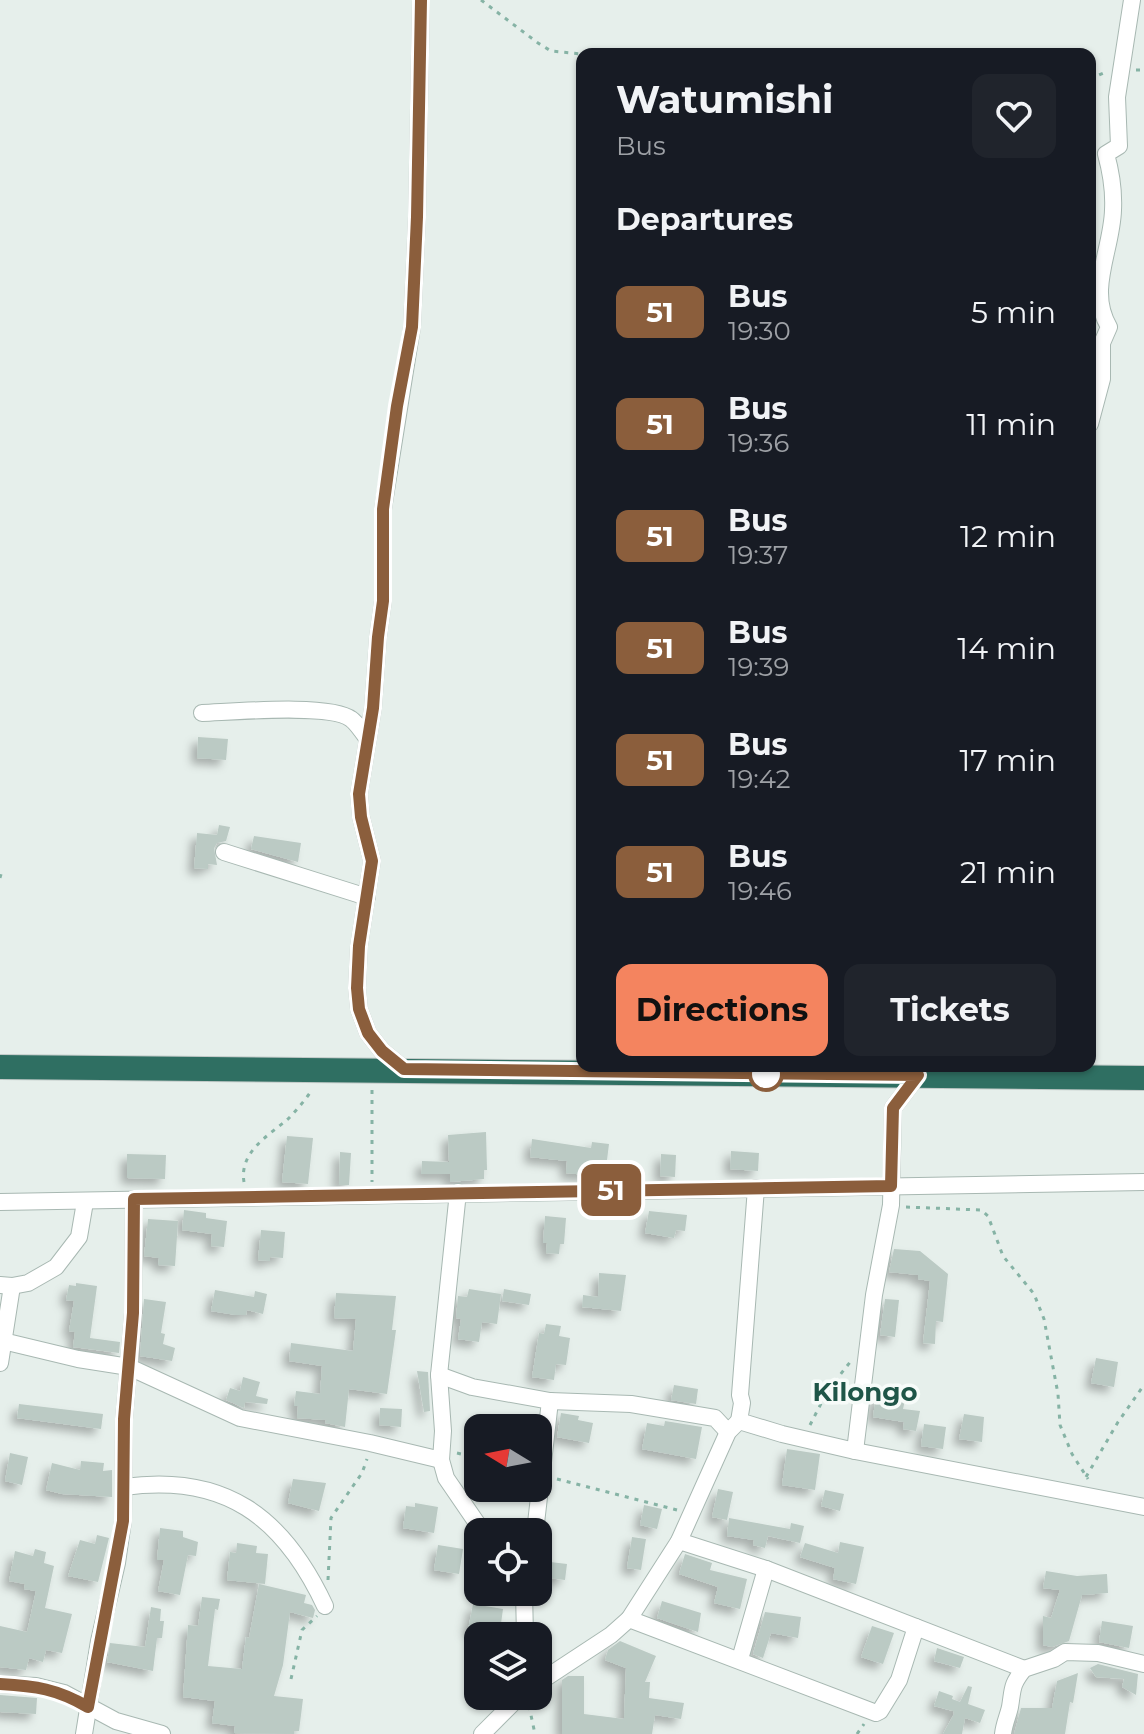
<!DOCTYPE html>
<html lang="en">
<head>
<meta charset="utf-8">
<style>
  :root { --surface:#171b24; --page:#20242c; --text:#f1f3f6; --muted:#9ea1a6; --accent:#f4845f }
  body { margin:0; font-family:Montserrat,sans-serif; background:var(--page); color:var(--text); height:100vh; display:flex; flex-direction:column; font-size:30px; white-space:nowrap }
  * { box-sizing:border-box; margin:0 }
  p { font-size:26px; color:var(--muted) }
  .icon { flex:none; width:44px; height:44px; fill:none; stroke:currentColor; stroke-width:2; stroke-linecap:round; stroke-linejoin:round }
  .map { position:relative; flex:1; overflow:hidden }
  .sheet { position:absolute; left:576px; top:48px; width:520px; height:1024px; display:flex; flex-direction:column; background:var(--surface); border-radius:16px; box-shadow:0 2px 6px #0004 }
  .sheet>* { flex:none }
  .badge { padding:0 16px; border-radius:12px; font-size:28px; line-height:52px }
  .needle { width:52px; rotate:280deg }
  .controls { position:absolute; left:464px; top:1414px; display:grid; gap:16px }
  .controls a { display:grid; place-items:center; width:88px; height:88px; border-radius:16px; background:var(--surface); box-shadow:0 2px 6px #0004; font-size:40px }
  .map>.badge { position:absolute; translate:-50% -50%; box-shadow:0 0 0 4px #fff }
  h2 { padding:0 40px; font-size:30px; line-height:72px }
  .round { display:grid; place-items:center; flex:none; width:84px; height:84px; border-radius:16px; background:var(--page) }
  .head { display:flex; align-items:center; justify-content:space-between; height:136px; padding:0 40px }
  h1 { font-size:38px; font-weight:700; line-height:60px }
  .primary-button { display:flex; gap:16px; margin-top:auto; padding:16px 40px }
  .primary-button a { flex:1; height:92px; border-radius:16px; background:var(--accent); color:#111; font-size:32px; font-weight:700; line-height:92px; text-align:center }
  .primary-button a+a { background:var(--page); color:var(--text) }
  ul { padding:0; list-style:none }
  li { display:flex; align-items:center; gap:24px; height:112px; padding:0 40px }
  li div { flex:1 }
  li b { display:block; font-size:30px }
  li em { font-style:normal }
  li .badge { min-width:88px; font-weight:700; text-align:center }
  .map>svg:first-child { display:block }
  .building { fill:#bbcac4; filter:url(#shadow) }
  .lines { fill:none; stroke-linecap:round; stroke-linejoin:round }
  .street-casing { stroke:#a8b8b2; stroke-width:18 }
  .highway-casing { stroke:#c2cac8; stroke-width:26 }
  .path { stroke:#86b3a5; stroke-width:3; stroke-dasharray:4 6; stroke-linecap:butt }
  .street { stroke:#fff; stroke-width:16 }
  .highway { stroke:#2f6f62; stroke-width:24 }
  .line-casing { stroke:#fff; stroke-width:18 }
  .line { stroke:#8b5e3c; stroke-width:12 }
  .stop-dot { fill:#fff; stroke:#8b5e3c; stroke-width:4 }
  .labels { text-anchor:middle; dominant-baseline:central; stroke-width:7; stroke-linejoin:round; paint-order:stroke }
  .quarter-label { font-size:26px; font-weight:bold; fill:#1f5548; stroke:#f7fbf9 }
</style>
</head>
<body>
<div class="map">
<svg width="1144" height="1734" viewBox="0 0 1144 1734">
  <defs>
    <filter id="shadow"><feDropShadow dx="-6" dy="6" stdDeviation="4" flood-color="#0004"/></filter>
  </defs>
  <rect width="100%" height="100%" fill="#e6efeb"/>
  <!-- building -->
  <g class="building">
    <path d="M198,737L228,739L226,760L197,758Z"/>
    <path d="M219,825L230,827L226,841L217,843L214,848L217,865L208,864V869L194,868L197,833L217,835Z"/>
    <path d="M254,836L301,843L298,862L251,849Z"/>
    <path d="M486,1132L487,1170H484V1179L450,1182V1174H421L422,1161L449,1162L448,1135Z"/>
    <path d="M287,1136L313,1138L308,1184L282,1182Z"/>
    <path d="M532,1139L591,1148L592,1142L609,1144L607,1160H598L596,1176L566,1173L567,1161L530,1157Z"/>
    <path d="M731,1151L759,1153L758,1171L730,1169Z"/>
    <path d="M340,1152L351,1153L349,1185H339Z"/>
    <path d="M127,1154L166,1155L165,1179L127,1178Z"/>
    <path d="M661,1154L676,1155L675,1177L660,1176Z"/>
    <path d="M184,1210L206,1213V1218L227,1221L224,1247L211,1246L212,1234L182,1230Z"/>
    <path d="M649,1211L687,1215L685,1231L676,1230L674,1238L645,1233Z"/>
    <path d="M545,1216L566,1218L564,1244H560L559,1254L546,1253L547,1243H543Z"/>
    <path d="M148,1219L178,1221L175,1266L158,1265L159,1258L144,1256Z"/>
    <path d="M261,1230L285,1232L283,1258L270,1257V1261L258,1260Z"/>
    <path d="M894,1249L920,1251L948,1274L943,1322L936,1321L935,1344L923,1343L930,1281L918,1279V1275L889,1272Z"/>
    <path d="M599,1273L626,1275L621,1311L582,1307L583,1295L598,1297Z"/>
    <path d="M76,1283L97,1286L90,1338L120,1342L119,1353L73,1347L75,1332L69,1331L74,1301L66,1300L69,1285L76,1286Z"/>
    <path d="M469,1289L501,1294L497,1324L482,1322L479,1342L458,1339L461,1319L456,1318L458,1296L467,1297Z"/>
    <path d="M504,1289L531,1294L529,1305L502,1301Z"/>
    <path d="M215,1290L254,1297L255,1291L267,1294L263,1314L247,1310L246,1315H236L211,1311Z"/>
    <path d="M336,1293L396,1296L392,1330H396L387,1394L349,1389L345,1427L325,1423L326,1420L297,1418L298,1406H294L296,1391L320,1394L322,1366L289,1361L291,1343L353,1351L356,1319L334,1318Z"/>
    <path d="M144,1299L166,1302L161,1333L165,1334L163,1344L175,1348L172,1361L140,1356Z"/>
    <path d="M885,1299L899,1300L895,1337L880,1335Z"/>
    <path d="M546,1324L561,1326L559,1336L570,1338L566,1365L556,1364L554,1380L532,1377L539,1333L544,1334Z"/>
    <path d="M1096,1358L1118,1362L1114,1387L1091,1383Z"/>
    <path d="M417,1371L428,1372L430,1411L424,1412Z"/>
    <path d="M243,1377L260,1382L256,1396L268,1399L267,1404L245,1402L244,1408L226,1400L230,1388L240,1391Z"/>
    <path d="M674,1385L698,1389L696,1404L671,1400Z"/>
    <path d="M876,1395L905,1400L903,1409L920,1411L916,1431L903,1429L904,1422L873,1417Z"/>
    <path d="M19,1404L103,1414L101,1429L17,1418Z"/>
    <path d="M380,1408L402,1409L401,1427L379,1425Z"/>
    <path d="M561,1413L579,1416L578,1420L593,1423L589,1443L557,1437Z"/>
    <path d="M964,1414L984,1417L982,1442L959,1439Z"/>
    <path d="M665,1421L702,1427L696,1459L642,1449L647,1423L664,1426Z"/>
    <path d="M924,1424L946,1427L943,1449L921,1446Z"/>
    <path d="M787,1449L820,1454L815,1490L782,1485Z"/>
    <path d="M10,1453L28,1457L22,1485L5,1481Z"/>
    <path d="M81,1461L104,1463L103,1471L112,1470V1497L62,1494L46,1490L52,1463L80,1470Z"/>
    <path d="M293,1479L326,1483L319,1511L288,1503Z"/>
    <path d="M718,1489L733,1492L727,1520L712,1517Z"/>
    <path d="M825,1490L844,1494L840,1511L821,1506Z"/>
    <path d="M415,1503L438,1507L434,1533L403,1528L406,1506L415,1507Z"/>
    <path d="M644,1505L662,1509L657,1529L640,1525Z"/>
    <path d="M729,1518L790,1529L791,1523L804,1526L800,1543L768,1536L765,1548L753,1545L754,1540L727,1536Z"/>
    <path d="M160,1528L183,1531V1537L198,1542L196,1556L188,1555L180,1595L158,1591L164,1560H157Z"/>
    <path d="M97,1535L109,1538L98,1582L68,1576L80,1540L95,1544Z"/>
    <path d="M632,1537L646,1539L641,1570L627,1568Z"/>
    <path d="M840,1542L864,1547L856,1584L833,1579L835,1568L800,1557L805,1543L838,1553Z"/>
    <path d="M237,1543L257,1546L256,1553L268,1554L265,1584L227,1580L230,1552L236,1553Z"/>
    <path d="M438,1545L463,1549L459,1574L434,1570Z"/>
    <path d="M35,1549L46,1552L44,1563L54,1566L45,1608L72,1614L62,1653L46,1650L43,1662L29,1658L26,1670L0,1667V1626L27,1632L36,1591L24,1589L25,1584L9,1581L15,1551L33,1556Z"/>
    <path d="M685,1554L712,1563L710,1570L747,1579L740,1609L714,1603L718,1587L679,1574Z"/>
    <path d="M542,1561L567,1564L565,1580L540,1577Z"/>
    <path d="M1046,1571L1077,1576L1107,1574L1108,1593L1082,1595L1069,1641L1052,1647L1043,1645V1616L1051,1618L1060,1590L1043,1588Z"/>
    <path d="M259,1584L306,1595L304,1603L312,1605L315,1610L313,1618L290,1612L283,1665L274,1696L303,1699L299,1731H294V1734L234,1733L235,1726L212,1723L215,1701L183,1697L188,1625L198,1626L202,1597L220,1599L218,1610L215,1609L208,1666L242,1669L246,1637L249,1638Z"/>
    <path d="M662,1601L701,1613L698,1632L657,1618Z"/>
    <path d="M473,1604L503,1609L500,1631L492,1630V1633L468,1630Z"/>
    <path d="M151,1607L161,1609L160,1621H164L162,1638H157L153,1671L107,1662L110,1643L145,1647Z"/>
    <path d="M765,1612L801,1617L798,1638L771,1633L763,1658L753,1654Z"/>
    <path d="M1102,1621L1133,1626L1129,1648L1099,1642Z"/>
    <path d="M872,1626L894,1633L883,1664L861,1657Z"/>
    <path d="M620,1641L656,1656L645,1682H650L649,1698L684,1703L681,1719L655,1715L652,1734H562V1680L568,1676H584V1714L624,1719L626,1668L605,1660L608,1650Z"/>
    <path d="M937,1648L964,1657L960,1668L934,1661Z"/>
    <path d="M1098,1664L1138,1674L1136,1695L1122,1687L1124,1679L1096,1677L1090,1668Z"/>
    <path d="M1078,1673L1073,1703L1070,1702L1065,1734H1014L1021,1708H1052L1057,1681Z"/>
    <path d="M968,1686L972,1687L968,1704L985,1710L980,1723L965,1718L962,1734H943L954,1714L953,1711L934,1706L939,1691L953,1696L952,1699L960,1702Z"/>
    <path d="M0,1695L37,1698L36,1714L0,1712Z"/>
  </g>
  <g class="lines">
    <defs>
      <g id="street">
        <path d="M1090,424L1102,379V343L1109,327C1087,290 1112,250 1113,210C1114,191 1111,172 1106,154L1119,146L1117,97L1132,0"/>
        <path d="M202,713C231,712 331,703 351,719C357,723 362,732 367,738"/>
        <path d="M224,852L367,897"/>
        <path d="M404,1069L382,1051L368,1033L359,1009L357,988L359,946L372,861L361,817L359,794L373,708L378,637L383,601V509L412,327L417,217L421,0"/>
        <path d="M756,1188L740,1395L742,1403L739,1421L782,1434L855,1451L1144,1507"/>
        <path d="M458,1192L439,1375L443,1431L441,1460L446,1478L483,1532"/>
        <path d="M0,1202L1144,1182"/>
        <path d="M0,1285L12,1286L28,1283L56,1267L79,1237L85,1202"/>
        <path d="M3,1341L78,1359L129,1367L240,1418L370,1443L441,1460"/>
        <path d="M0,1363L12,1286"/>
        <path d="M439,1375L472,1387L550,1401L631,1404L715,1418L728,1432"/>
        <path d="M855,1451L874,1295L891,1205L893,1108L918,1075"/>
        <path d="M124,1487C224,1473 283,1516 325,1606"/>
        <path d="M535,1532L550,1401"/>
        <path d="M679,1541L766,1569L1024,1669"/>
        <path d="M524,1592L525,1636"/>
        <path d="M629,1619L876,1713L880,1711L899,1680L916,1627"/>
        <path d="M740,1659L766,1569"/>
        <path d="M538,1683L611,1635L629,1619L679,1541L728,1432L739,1421"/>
        <path d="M0,1684L36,1686L64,1693L116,1721L162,1734"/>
        <path d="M84,1734L99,1641L117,1563L123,1521L124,1419L133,1313L134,1199"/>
        <path d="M482,1734L520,1696"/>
        <path d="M1003,1734C1004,1724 1008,1716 1010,1707C1013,1689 1011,1685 1024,1669L1054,1659L1065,1652L1098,1653L1144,1664"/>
      </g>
      <path id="highway" d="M0,1067L1144,1078"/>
    </defs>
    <!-- street casing -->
    <use href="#street" class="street-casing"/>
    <!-- highway casing -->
    <use href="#highway" class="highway-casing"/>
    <!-- path -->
    <g class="path">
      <path d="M481,0L538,43L551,51L582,54"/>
      <path d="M1136,70H1144"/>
      <path d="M1090,79L1108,71"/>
      <path d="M0,878L1,874"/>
      <path d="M372,1090V1182"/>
      <path d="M244,1182C239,1152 268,1136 288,1119C297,1110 305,1100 312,1090"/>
      <path d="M906,1207L981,1210L988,1216L1003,1256L1034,1294L1044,1319L1058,1394L1060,1425L1072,1454L1088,1479"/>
      <path d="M810,1425L828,1390L851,1361"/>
      <path d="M457,1453L478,1458"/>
      <path d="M1086,1477L1118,1422L1144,1385"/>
      <path d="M557,1479L677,1510"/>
      <path d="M328,1580L331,1518L362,1473L367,1459"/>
      <path d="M291,1679L302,1630L317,1616"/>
      <path d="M529,1706L535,1734"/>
      <path d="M857,1734L864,1724"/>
    </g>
    <!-- street -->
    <use href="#street" class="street"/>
    <!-- highway -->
    <use href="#highway" class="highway"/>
  </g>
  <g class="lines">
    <defs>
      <path id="line" d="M0,1684C36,1686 57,1689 88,1707L123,1521L124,1419L133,1313L134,1199L891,1186L893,1108L918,1075L404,1069L382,1051L368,1033L359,1009L357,988L359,946L372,861L361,817L359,794L373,708L378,637L383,601V509L397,406L412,327L417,217L421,0"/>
    </defs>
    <!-- line casing -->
    <use href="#line" class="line-casing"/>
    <!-- line -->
    <use href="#line" class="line"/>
  </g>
  <!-- markers -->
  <circle class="stop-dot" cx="766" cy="1074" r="16"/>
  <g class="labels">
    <!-- quarter labels -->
    <g class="quarter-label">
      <text x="865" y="1392">Kilongo</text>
    </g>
  </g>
</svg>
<div class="controls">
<a><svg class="needle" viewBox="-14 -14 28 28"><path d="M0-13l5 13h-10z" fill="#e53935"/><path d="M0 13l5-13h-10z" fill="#9ea1a6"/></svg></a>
<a><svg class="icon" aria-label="locate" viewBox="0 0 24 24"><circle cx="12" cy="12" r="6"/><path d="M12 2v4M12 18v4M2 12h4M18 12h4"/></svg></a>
<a><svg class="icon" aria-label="layers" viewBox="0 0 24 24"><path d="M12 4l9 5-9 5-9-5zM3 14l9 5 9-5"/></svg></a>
</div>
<b class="badge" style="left:611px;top:1190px;background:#8b5e3c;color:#fff">51</b>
<section class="sheet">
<div class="head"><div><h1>Watumishi</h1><p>Bus</p></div><a class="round"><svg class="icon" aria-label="heart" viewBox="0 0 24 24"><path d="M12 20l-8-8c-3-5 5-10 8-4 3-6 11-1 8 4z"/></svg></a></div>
<h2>Departures</h2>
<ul>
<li><span class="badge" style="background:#8b5e3c;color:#fff">51</span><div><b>Bus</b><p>19:30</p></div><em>5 min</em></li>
<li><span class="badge" style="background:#8b5e3c;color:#fff">51</span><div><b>Bus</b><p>19:36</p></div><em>11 min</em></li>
<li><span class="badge" style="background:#8b5e3c;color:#fff">51</span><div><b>Bus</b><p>19:37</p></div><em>12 min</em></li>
<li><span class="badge" style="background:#8b5e3c;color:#fff">51</span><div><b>Bus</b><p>19:39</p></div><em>14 min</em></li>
<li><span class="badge" style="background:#8b5e3c;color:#fff">51</span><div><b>Bus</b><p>19:42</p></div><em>17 min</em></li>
<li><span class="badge" style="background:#8b5e3c;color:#fff">51</span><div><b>Bus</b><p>19:46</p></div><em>21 min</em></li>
</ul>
<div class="primary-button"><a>Directions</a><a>Tickets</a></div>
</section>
</div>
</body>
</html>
